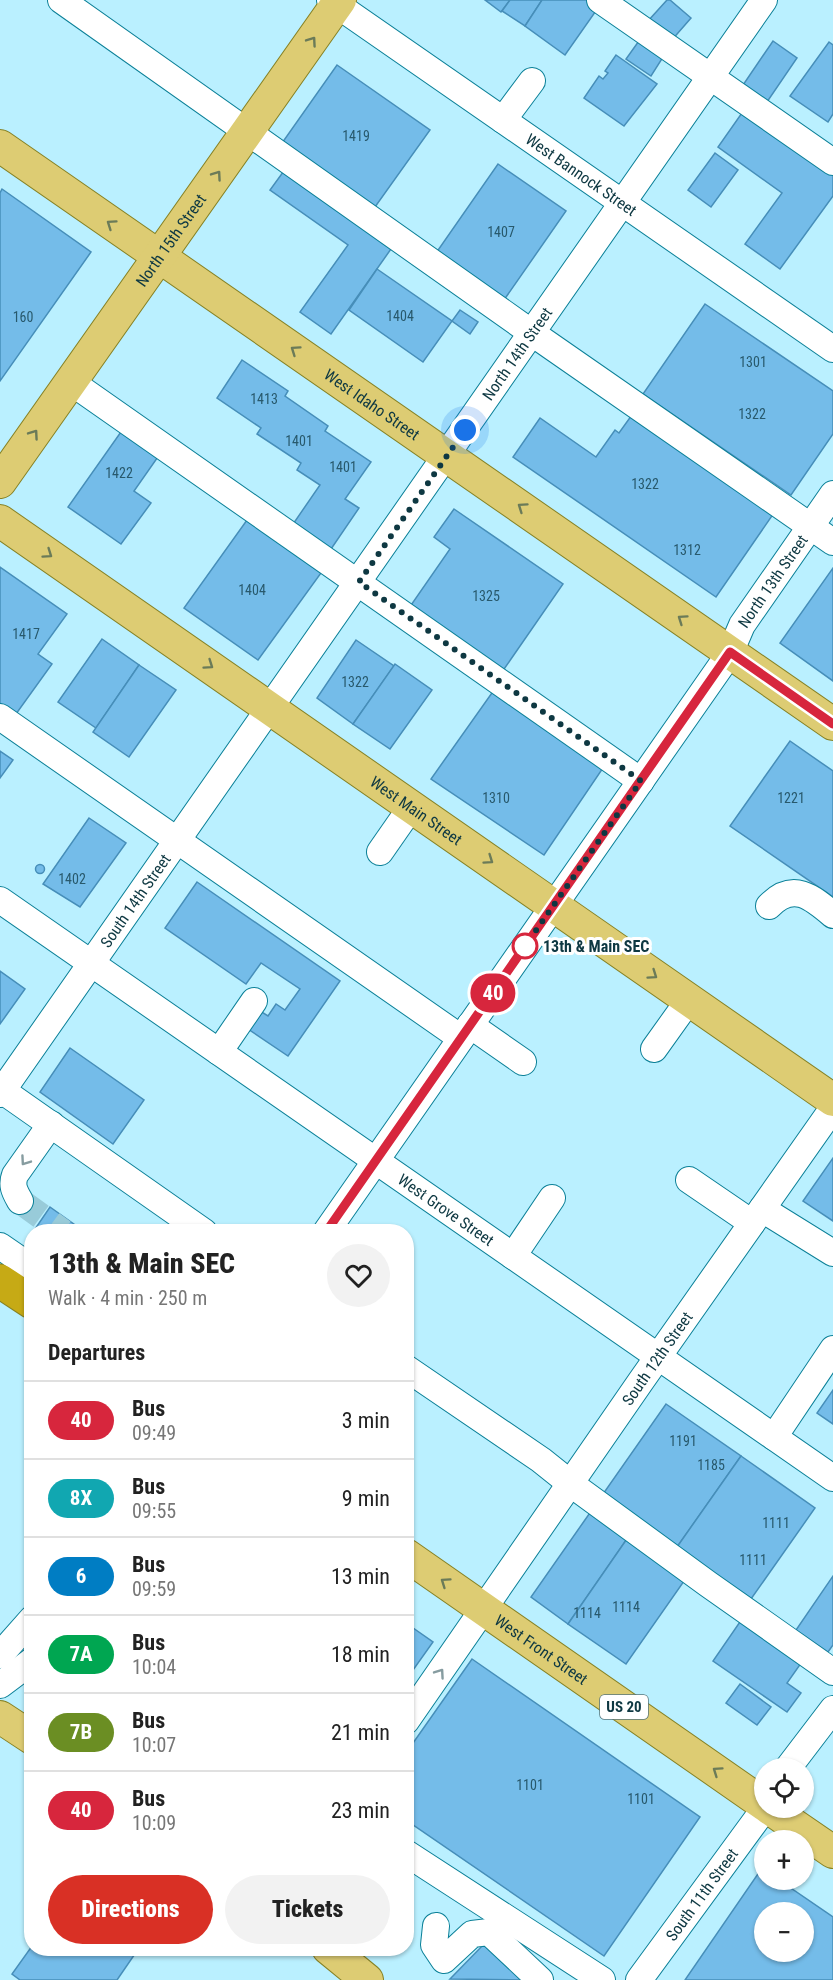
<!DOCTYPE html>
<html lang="en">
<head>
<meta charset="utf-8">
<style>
  :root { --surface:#fff; --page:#f2f2f2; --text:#222; --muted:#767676; --line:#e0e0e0; --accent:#d93025 }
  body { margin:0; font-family:"Roboto Condensed",sans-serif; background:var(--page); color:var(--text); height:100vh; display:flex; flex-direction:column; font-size:22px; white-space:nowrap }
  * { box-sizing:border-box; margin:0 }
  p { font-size:20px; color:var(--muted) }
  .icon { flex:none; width:33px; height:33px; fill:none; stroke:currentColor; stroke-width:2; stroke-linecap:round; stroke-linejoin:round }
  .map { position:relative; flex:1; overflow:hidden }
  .details { position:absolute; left:24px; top:1224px; width:390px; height:732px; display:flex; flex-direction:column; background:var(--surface); border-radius:24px; box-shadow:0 2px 4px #0004 }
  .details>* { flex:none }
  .badge { padding:0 12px; border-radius:20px; font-size:21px; line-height:39px }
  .fabs { position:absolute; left:754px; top:1758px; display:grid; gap:12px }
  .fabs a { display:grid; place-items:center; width:60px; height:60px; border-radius:50%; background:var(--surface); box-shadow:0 2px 4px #0004; font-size:30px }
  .you { position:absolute; width:30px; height:30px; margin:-15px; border:4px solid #fff; border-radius:50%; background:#1a73e8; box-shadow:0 0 0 9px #1a73e833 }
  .map>.badge { position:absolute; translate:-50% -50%; box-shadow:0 0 0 3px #fff }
  h2 { padding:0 24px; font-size:22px; line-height:54px }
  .round { display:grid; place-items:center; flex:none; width:63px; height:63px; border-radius:32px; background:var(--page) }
  .headline { display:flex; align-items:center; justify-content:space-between; height:102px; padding:0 24px }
  h1 { font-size:28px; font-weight:800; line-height:45px }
  .primary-button { display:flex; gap:12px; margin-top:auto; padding:12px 24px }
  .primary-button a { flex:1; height:69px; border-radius:36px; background:var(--accent); color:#fff; font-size:24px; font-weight:800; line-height:69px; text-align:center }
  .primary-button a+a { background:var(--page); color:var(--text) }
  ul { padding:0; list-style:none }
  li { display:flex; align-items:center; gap:18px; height:78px; padding:0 24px; border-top:2px solid var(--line) }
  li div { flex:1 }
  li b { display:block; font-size:22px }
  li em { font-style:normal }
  li .badge { min-width:66px; font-weight:700; text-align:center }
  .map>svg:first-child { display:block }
  .building { fill:#74bce9; stroke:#468eb9; stroke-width:1.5; fill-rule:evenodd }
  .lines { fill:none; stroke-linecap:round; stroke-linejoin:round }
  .minor-tunnel { stroke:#98cbd9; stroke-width:26; stroke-dasharray:26 13; stroke-linecap:butt }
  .minor-casing { stroke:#0b8098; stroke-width:28 }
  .major-casing { stroke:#868225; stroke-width:34 }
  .highway-casing { stroke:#868225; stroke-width:35 }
  .minor { stroke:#fff; stroke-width:26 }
  .major { stroke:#ddcc73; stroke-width:32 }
  .highway { stroke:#c6aa15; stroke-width:33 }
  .oneway { stroke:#6b7b58 }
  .oneway2 { stroke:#869ca0 }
  .line-casing { stroke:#fff; stroke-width:14 }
  .line { stroke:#d7263d; stroke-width:9 }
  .walk { stroke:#0e3842; stroke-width:6; stroke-dasharray:0 10.8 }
  .stop-dot { fill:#fff; stroke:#d7263d; stroke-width:3 }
  .labels { text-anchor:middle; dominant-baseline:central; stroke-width:6; stroke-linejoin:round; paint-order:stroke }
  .number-label { font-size:14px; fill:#28596c }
  .shield { fill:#fff; stroke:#56747b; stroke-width:1.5 }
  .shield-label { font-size:15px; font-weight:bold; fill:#0e3842 }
  .street-label { font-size:16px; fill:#0e3842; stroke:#fff }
  .stop-label { font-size:16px; font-weight:bold; fill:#0e3842; stroke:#fff; text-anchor:start }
</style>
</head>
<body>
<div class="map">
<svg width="833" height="1980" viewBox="0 0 833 1980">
  <rect width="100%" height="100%" fill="#baf0ff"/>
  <!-- building -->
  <g class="building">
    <path d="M485,0H510L501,12Z"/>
    <path d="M510,0H542L525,26L502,11Z"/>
    <path d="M542,0H587L598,8L565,55L525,26Z"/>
    <path d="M667,0H670L691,18L671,41L648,21Z"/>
    <path d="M641,38L665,54L651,76L626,59Z"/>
    <path d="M773,41L797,58L767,102L743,85Z"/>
    <path d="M829,42L833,45V114L828,122L790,96Z"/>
    <path d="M616,55L657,84L624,126L584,98L599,76L603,79L608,73L605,71Z"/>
    <path d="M337,65L430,130L375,207L282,143Z"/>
    <path d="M744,110L833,173V196L780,269L745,244L782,193L718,147Z"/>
    <path d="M715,153L738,170L711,207L688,190Z"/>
    <path d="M498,164L566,211L504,300L436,253Z"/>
    <path d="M286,168L384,237L381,242L391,249L331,334L300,312L348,245L270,190Z"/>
    <path d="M2,189L91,252L0,381V193Z"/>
    <path d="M377,269L452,321L423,362L349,310Z"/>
    <path d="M705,304L833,391V434L791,495L643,394Z"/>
    <path d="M460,310L478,322L470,334L452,321Z"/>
    <path d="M242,360L288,391L285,396L328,426L325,431L371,462L345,499L359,508L329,552L291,527L320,485L297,470L301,463L257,434L261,428L217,398Z"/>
    <path d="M634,412L776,510L716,597L513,457L540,418L596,457L615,430L619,433Z"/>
    <path d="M123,429L160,454L134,491L151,503L121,544L68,507Z"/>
    <path d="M454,509L563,584L502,672L409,608L450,549L434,537Z"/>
    <path d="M247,520L321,573L258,660L184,608Z"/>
    <path d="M0,567L67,614L38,654L52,664L16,714L0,703Z"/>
    <path d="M833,568V681L780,643Z"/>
    <path d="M102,639L139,665L96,728L58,702Z"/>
    <path d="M356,640L394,666L353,724L317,698Z"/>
    <path d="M395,664L432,690L390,749L353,724Z"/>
    <path d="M139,665L176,690L129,757L93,732Z"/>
    <path d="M494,690L605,765L544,855L431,779Z"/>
    <path d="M790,741L833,771V897L730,826Z"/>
    <path d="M0,751L13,760L0,778Z"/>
    <path d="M89,818L126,843L80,907L43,884Z"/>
    <circle cx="40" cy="869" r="4.5"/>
    <path d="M197,882L340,981L288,1056L245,1027L257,1009L268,1016L276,1004L285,1010L300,989L261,963L246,984L165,928Z"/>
    <path d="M0,971L25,989L0,1024Z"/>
    <path d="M70,1048L144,1100L113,1144L40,1092Z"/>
    <path d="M833,1158V1221L803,1201Z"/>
    <path d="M50,1207L85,1232H33Z"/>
    <path d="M833,1390V1424L817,1413Z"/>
    <path d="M666,1404L741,1456L677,1547L603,1494Z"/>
    <path d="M741,1456L815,1508L751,1599L677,1547Z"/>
    <path d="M594,1507L631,1533L568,1624L531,1597Z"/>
    <path d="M631,1533L689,1574L626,1664L568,1624Z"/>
    <path d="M833,1576V1645L828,1652L796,1630Z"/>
    <path d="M744,1616L804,1659L787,1683L801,1693L787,1712L713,1661Z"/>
    <path d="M406,1623L433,1642L406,1680Z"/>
    <path d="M472,1659L700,1817L604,1956L406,1820V1753Z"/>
    <path d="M740,1684L771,1707L757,1725L726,1703Z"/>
    <path d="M762,1868L765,1870V1880H779L833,1917V1980H685ZM765,1912H804V1952H765Z"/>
    <path d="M486,1942L525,1980L450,1979Z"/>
    <path d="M32,1946V1948H139L117,1980H20L12,1974Z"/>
  </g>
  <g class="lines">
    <!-- minor-tunnel -->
    <path class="minor-tunnel" d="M20,1201L63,1232"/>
    <defs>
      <g id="minor">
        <path d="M61,0L532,333L833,542"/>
        <path id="s1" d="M330,0L833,349"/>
        <path d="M600,0L833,162"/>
        <path d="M503,120L532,81"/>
        <path d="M71,382L641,781"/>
        <path d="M0,717L461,1038"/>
        <path d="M380,852L412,806"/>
        <path id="s2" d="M0,900L833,1478"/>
        <path d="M769,906C793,881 812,897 833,915"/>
        <path d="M470,1025L523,1062"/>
        <path d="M654,1049L689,1000"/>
        <path d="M219,1052L254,1001"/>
        <path d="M0,1089L204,1232"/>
        <path id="s3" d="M0,1094L764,0"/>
        <path d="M689,1180L752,1223"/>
        <path d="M20,1201C15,1192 11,1186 15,1175L51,1124"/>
        <path d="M762,1209L833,1253"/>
        <path id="s4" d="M326,1232L730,653L742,625L833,494"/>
        <path d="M0,1246L32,1268"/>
        <path d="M513,1256L552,1198"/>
        <path d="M406,1368L541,1460L571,1484L708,1584L833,1672"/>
        <path d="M774,1437L833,1349"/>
        <path d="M0,1655L32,1619"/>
        <path d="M0,1685L32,1661"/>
        <path id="s5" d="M406,1721L641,1381L833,1108"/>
        <path d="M788,1768L833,1709"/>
        <path d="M406,1853L602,1980"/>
        <path d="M436,1926L434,1945L444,1960L472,1934L489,1932L540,1980"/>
        <path id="s6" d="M639,1980L765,1808"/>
      </g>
      <g id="major">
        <path id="s7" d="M0,146L833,724"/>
        <path id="s8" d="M0,482L340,0"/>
        <path id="s9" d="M0,521L833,1100"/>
        <path id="s10" d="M406,1555L765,1805"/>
        <path d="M0,1717L32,1738"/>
        <path d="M769,1808L833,1852"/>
        <path d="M328,1948L367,1980"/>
      </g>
      <path id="highway" d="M0,1281L32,1302"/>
    </defs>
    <!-- minor casing -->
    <use href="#minor" class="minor-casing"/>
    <!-- major casing -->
    <use href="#major" class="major-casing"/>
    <!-- highway casing -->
    <use href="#highway" class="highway-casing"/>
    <!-- minor -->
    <use href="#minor" class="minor"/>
    <!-- major -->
    <use href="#major" class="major"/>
    <!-- highway -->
    <use href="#highway" class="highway"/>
  </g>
  <!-- one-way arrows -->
  <defs><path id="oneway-chevron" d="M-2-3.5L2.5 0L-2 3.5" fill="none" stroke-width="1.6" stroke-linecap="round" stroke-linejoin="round" transform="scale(1.5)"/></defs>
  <g class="oneway">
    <use href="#oneway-chevron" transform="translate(312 41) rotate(-55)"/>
    <use href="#oneway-chevron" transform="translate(217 175) rotate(-55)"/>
    <use href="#oneway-chevron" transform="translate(111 224) rotate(-145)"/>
    <use href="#oneway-chevron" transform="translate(295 350) rotate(-145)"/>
    <use href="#oneway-chevron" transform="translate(34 434) rotate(-55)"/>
    <use href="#oneway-chevron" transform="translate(522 507) rotate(-145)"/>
    <use href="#oneway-chevron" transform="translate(48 554) rotate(35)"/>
    <use href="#oneway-chevron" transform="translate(682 619) rotate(-145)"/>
    <use href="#oneway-chevron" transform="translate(209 665) rotate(35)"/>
    <use href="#oneway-chevron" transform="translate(489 860) rotate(35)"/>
    <use href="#oneway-chevron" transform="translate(653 975) rotate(35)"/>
    <use href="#oneway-chevron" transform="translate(445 1582) rotate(-145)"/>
    <use href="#oneway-chevron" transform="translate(717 1771) rotate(-145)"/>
  </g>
  <g class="oneway2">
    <use href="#oneway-chevron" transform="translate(25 1161) rotate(125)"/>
    <use href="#oneway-chevron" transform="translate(440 1673) rotate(-55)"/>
  </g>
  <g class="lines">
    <defs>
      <path id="line" d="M326,1232L730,652L833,724"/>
    </defs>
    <!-- line casing -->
    <use href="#line" class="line-casing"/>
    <!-- line -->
    <use href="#line" class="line"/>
    <!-- walk -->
    <path class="walk" d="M465,430L359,582L641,781L520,953L525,946"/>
  </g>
  <!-- markers -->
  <circle class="stop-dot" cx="525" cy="946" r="12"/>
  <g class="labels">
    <!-- number labels -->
    <g class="number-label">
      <text x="356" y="136">1419</text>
      <text x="501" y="232">1407</text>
      <text x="400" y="316">1404</text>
      <text x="23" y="317">160</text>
      <text x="753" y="362">1301</text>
      <text x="264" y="399">1413</text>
      <text x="752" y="414">1322</text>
      <text x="299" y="441">1401</text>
      <text x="343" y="467">1401</text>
      <text x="119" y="473">1422</text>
      <text x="645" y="484">1322</text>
      <text x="687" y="550">1312</text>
      <text x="252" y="590">1404</text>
      <text x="486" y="596">1325</text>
      <text x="26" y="634">1417</text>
      <text x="355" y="682">1322</text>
      <text x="496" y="798">1310</text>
      <text x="791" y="798">1221</text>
      <text x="72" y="879">1402</text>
      <text x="683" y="1441">1191</text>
      <text x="711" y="1465">1185</text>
      <text x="776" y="1523">1111</text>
      <text x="753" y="1560">1111</text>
      <text x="626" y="1607">1114</text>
      <text x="587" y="1613">1114</text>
      <text x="530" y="1785">1101</text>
      <text x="641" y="1799">1101</text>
    </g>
    <!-- shield labels -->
    <rect class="shield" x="600" y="1695" width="48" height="24" rx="4.5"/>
    <g class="shield-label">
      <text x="624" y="1707">US 20</text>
    </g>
    <!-- street labels -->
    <g class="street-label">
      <text stroke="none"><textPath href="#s1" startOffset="306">West Bannock Street</textPath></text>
      <text stroke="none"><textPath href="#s8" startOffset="296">North 15th Street</textPath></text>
      <text stroke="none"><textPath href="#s3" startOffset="903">North 14th Street</textPath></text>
      <text stroke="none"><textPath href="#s7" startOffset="453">West Idaho Street</textPath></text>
      <text stroke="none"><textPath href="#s4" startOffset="790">North 13th Street</textPath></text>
      <text stroke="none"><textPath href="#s9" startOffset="507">West Main Street</textPath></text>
      <text stroke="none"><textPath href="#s3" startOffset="236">South 14th Street</textPath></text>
      <text stroke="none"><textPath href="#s2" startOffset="543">West Grove Street</textPath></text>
      <text stroke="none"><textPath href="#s5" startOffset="441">South 12th Street</textPath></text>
      <text stroke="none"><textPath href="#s10" startOffset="165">West Front Street</textPath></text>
      <text stroke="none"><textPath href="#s6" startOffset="106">South 11th Street</textPath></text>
    </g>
    <!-- stop labels -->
    <g class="stop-label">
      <text x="543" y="946">13th &amp; Main SEC</text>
    </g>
  </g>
</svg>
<div class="fabs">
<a><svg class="icon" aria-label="locate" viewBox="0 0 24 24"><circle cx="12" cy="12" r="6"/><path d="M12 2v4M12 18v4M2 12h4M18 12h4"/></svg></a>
<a>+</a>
<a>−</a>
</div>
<div class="you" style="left:465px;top:430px"></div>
<b class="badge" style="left:493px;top:993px;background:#d7263d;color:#fff">40</b>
<section class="details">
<div class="headline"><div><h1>13th &amp; Main SEC</h1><p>Walk · 4 min · 250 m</p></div><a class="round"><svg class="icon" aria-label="heart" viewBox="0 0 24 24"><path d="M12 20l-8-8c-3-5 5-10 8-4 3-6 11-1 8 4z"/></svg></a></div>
<h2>Departures</h2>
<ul>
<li><span class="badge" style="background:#d7263d;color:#fff">40</span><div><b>Bus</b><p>09:49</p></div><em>3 min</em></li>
<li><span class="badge" style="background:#11a7b1;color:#fff">8X</span><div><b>Bus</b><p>09:55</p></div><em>9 min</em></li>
<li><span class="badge" style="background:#007dc3;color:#fff">6</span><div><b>Bus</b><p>09:59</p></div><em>13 min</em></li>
<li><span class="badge" style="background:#00a651;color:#fff">7A</span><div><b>Bus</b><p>10:04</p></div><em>18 min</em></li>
<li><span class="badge" style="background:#6b8e23;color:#fff">7B</span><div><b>Bus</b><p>10:07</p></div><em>21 min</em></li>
<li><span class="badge" style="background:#d7263d;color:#fff">40</span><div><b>Bus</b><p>10:09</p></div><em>23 min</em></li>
</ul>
<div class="primary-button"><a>Directions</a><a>Tickets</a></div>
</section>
</div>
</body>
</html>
